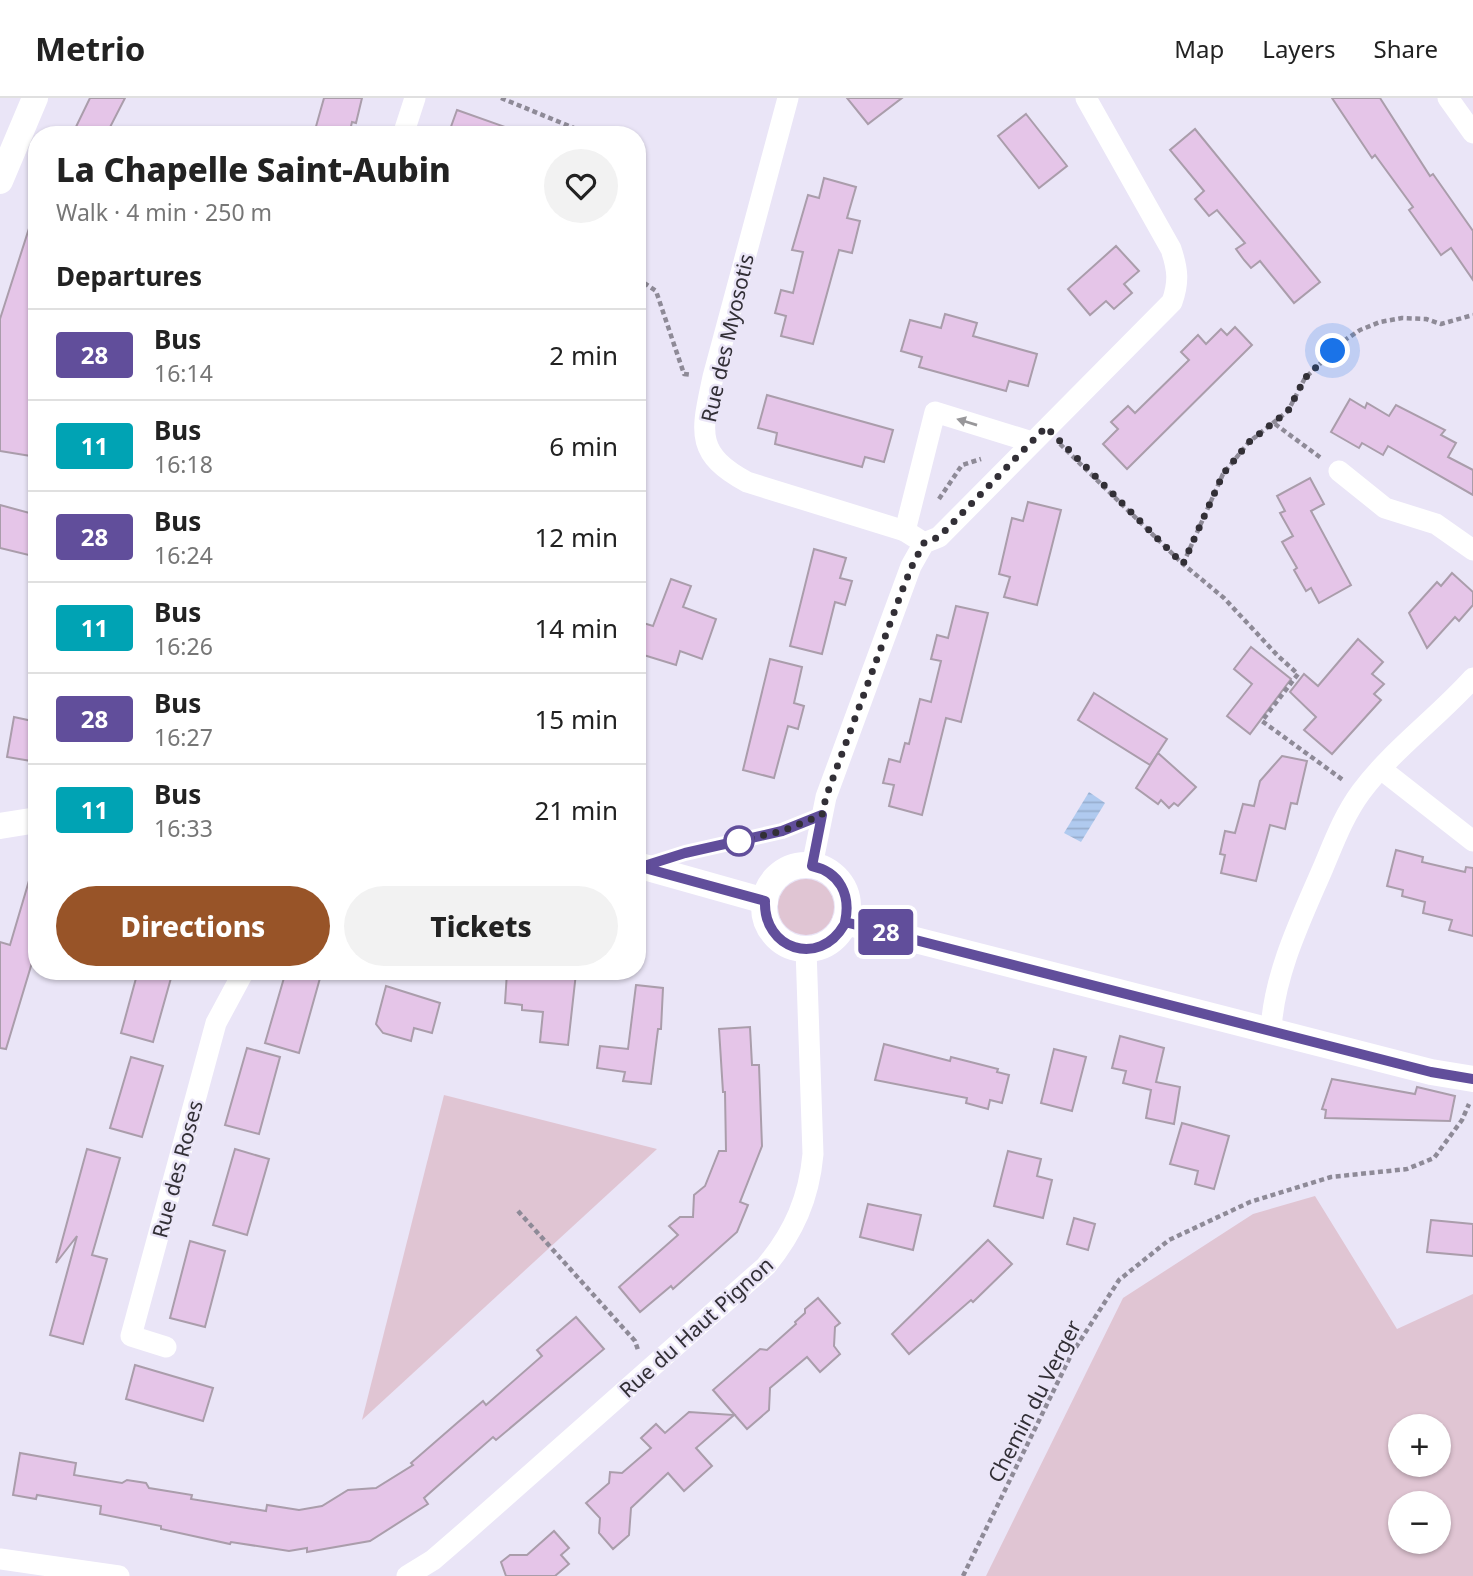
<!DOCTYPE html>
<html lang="en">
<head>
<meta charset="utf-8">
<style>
  :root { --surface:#fff; --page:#f2f2f2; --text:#222; --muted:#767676; --line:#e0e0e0; --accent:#985428 }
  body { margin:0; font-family:"Noto Sans",sans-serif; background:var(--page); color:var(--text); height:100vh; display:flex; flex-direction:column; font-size:26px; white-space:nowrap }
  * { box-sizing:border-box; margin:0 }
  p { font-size:23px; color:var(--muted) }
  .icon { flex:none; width:38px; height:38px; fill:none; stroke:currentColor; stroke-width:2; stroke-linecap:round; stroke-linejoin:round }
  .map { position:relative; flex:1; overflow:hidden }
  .sheet { position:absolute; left:28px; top:28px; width:618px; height:854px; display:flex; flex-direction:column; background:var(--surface); border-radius:28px; box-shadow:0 2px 5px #0004 }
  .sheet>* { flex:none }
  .badge { padding:0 14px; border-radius:5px; font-size:24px; line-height:46px }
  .tools { position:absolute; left:1388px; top:1316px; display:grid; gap:14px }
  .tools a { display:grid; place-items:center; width:63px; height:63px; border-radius:50%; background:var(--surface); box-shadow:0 2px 5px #0004; font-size:35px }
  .you { position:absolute; width:35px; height:35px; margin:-18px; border:5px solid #fff; border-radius:50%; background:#1a73e8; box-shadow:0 0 0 10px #1a73e833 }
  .map>.badge { position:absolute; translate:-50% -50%; box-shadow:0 0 0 4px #fff }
  h2 { padding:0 28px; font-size:26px; line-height:63px }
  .round { display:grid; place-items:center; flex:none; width:74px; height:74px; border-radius:37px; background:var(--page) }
  .head { display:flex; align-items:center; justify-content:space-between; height:119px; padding:0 28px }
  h1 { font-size:33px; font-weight:800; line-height:52px }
  .primary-button { display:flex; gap:14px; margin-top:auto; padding:14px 28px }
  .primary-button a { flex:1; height:80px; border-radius:42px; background:var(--accent); color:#fff; font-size:28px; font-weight:800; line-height:80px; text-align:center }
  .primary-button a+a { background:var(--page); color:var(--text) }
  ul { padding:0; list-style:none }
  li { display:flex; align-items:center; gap:21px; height:91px; padding:0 28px; border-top:2px solid var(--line) }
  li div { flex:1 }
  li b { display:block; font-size:26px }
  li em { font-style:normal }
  li .badge { min-width:77px; font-weight:700; text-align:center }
  header { display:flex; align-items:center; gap:42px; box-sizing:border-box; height:98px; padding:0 35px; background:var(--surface); border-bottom:2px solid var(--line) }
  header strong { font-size:33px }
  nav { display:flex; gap:38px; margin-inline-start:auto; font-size:24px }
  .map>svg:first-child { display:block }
  .green { fill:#e0c5d3; fill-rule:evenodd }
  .water { fill:url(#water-rules) }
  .building { fill:#e5c5e8; stroke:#aa9dab; stroke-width:2 }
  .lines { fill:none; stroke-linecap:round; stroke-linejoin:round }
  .path { stroke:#8e8a97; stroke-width:4.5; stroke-dasharray:5 3.5; stroke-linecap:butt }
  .service { stroke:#fff; stroke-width:10 }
  .minor { stroke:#fff; stroke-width:21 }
  .tertiary { stroke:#fff; stroke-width:26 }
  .oneway { fill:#98979a }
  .line-casing { stroke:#fff; stroke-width:16 }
  .line { stroke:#614e9b; stroke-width:10 }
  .walk { stroke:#322f36; stroke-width:7; stroke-dasharray:0 12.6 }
  .stop-dot { fill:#fff; stroke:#614e9b; stroke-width:3.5 }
  .labels { text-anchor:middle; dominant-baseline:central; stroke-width:5; stroke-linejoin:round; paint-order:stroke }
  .street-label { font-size:21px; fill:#322f36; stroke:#eae5f7 }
</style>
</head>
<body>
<header>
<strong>Metrio</strong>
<nav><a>Map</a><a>Layers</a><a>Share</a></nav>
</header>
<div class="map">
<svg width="1473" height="1478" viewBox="0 0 1473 1478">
  <defs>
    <pattern id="water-rules" width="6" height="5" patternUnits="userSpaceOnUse" patternTransform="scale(1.75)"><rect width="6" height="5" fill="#b0caef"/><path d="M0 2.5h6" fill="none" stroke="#98aece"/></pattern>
  </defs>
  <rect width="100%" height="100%" fill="#eae5f7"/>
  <!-- green -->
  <g class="green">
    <circle cx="806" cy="809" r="28"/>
    <path d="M444,997L657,1051L362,1322Z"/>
    <path d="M1315,1098L1397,1231L1473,1196V1478H986L1123,1200L1253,1116ZM1438,1328V1367H1400V1328ZM1438,1405V1444H1400V1405Z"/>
  </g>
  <!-- water -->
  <path class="water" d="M1089,694L1105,705L1081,744L1064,735Z"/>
  <!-- building -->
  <g class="building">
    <path d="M90,0H125L106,37H72Z"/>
    <path d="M324,0H362L356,25L352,24L349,37H330L315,32Z"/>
    <path d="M847,0H902L868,26Z"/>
    <path d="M1332,0H1380L1430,78L1433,76L1473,133V182L1451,150L1441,157L1409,112L1413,109L1375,57L1372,60Z"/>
    <path d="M457,12L519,34L518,37H448Z"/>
    <path d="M1026,16L1067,68L1039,90L998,38Z"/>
    <path d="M1195,31L1320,184L1294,205L1260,163L1251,170L1244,162L1236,151L1245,145L1217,112L1209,118L1195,101L1204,93L1170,52Z"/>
    <path d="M824,80L856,89L847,120L860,123L852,155L839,152L813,246L781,238L786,218L775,215L781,192L793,195L803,154L792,152L808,97L819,100Z"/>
    <path d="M32,121L37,122V359L0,353V221Z"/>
    <path d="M1116,148L1139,173L1124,186L1132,195L1114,211L1106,203L1090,217L1068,191Z"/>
    <path d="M945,216L977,225L973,238L1037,256L1028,288L1009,283L1006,293L919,269L922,259L901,253L910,222L941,230Z"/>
    <path d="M1235,229L1252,247L1127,371L1103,346L1118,331L1111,324L1128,308L1135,315L1189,262L1181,254L1198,237L1206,246L1221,231L1227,237Z"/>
    <path d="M767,297L893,332L884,364L865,359L862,369L775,346L777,335L758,330Z"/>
    <path d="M1350,301L1365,310L1367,305L1389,318L1396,307L1445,332L1441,337L1456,345L1448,359L1473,372V397L1388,348L1383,357L1362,345L1359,350L1331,334Z"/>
    <path d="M1310,380L1324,406L1311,413L1351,487L1319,505L1311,490L1306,493L1294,472L1297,470L1282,444L1293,438L1280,415L1285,413L1277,398Z"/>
    <path d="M1028,404L1061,412L1037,507L1004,499L1010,479L999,476L1012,420L1023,423Z"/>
    <path d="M0,407L37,417V459L0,450Z"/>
    <path d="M814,451L846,460L840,480L852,483L845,507L835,504L822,556L790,548Z"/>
    <path d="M1452,475L1473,494V507L1459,523L1455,519L1427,550L1409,515L1437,484L1441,488Z"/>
    <path d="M671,481L691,488L683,509L716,521L702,561L680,553L676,567L637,555V523L653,528Z"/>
    <path d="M956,508L988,515L961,624L946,620L922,717L889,708L894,687L883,685L889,661L900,664L905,645L909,646L920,601L931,604L941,563L931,561L937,537L948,540Z"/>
    <path d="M1358,541L1383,564L1372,576L1384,586L1374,596L1381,602L1332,656L1304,632L1316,619L1290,594L1304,576L1318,588Z"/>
    <path d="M1251,549L1291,581L1250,636L1227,618L1252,586L1234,571Z"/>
    <path d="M770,561L802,569L794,605L804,608L798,631L788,628L774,680L743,672Z"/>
    <path d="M1094,595L1167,641L1150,667L1078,622Z"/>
    <path d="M14,619L32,623L37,631V664L7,659Z"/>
    <path d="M1158,655L1196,689L1178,708L1174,705L1169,710L1161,702L1158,706L1136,690Z"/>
    <path d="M1282,658L1307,663L1297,706L1291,705L1285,731L1270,727L1256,783L1221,775L1225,757L1220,756L1225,733L1235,735L1243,706L1254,708L1260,683Z"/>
    <path d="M1396,752L1423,759L1422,764L1465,774L1466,769L1473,770V838L1449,832L1452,822L1423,815L1425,804L1402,798L1403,792L1387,788Z"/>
    <path d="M31,776L37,777V848L6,951L0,950V844L10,847Z"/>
    <path d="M138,873H173L153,944L121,935Z"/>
    <path d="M286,873H322L299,955L265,945Z"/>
    <path d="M526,873L576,875L568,947L540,944L543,914L522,912V907L505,905L507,874L526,876Z"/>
    <path d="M636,887L663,890L661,931H658L651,986L623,983L625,974L597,970L600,948L628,951Z"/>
    <path d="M386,888L440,905L432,935L414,930L411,943L383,935L376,926Z"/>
    <path d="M750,929L752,967H759L762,1048L740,1104L748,1107L737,1134L673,1191L671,1188L640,1214L619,1189L678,1137L669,1128L680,1119H693L694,1097L705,1088L719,1053H726L725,994H723L719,931Z"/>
    <path d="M1120,938L1164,950L1156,984L1180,989L1174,1026L1146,1020L1151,992L1123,985L1126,973L1112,970Z"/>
    <path d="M884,946L950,963L951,959L998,971L997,974L1009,977L1002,1005L990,1002L988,1011L966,1005L967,1000L875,982Z"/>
    <path d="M247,950L280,959L259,1036L225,1027Z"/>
    <path d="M1054,951L1086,959L1072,1013L1041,1005Z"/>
    <path d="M131,959L163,968L142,1039L110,1030Z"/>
    <path d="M1332,981L1415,996L1417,989L1455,998L1450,1023L1325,1020L1326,1012L1322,1011Z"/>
    <path d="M1182,1025L1229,1038L1214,1091L1195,1086L1198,1073L1170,1066Z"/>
    <path d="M87,1051L120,1060L92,1157L107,1161L83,1246L50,1237L77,1138L56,1165Z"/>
    <path d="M235,1051L269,1061L247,1137L213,1127Z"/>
    <path d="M1008,1053L1041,1061L1037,1078L1052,1082L1043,1120L994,1108Z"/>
    <path d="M868,1106L921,1117L913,1152L860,1139Z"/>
    <path d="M1074,1120L1095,1126L1088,1152L1067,1146Z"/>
    <path d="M1431,1122L1473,1126V1158L1427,1154Z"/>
    <path d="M988,1142L1012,1166L973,1204L971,1202L909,1256L892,1236Z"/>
    <path d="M190,1143L225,1153L205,1229L170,1220Z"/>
    <path d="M818,1200L840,1225L835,1229L834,1248L840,1256L820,1274L807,1259L770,1290L769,1312L747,1331L713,1292L760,1251L767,1252L796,1226L795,1224L805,1215V1211Z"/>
    <path d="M576,1219L604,1251L496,1342L493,1339L459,1369L424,1400L428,1406L370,1443L307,1454V1450L289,1453L231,1444L230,1446L161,1431V1428L100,1416L101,1408L37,1397L36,1401L13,1397L20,1355L76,1365L74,1377L122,1385L127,1382L146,1385L149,1390L192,1397L191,1401L266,1413L267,1407L299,1412L322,1408L348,1392L376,1390L413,1367L411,1365L457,1325L483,1303L486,1307L542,1258L537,1252Z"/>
    <path d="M135,1267L213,1290L203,1323L126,1301Z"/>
    <path d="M689,1314L734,1317L696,1350L712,1368L684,1393L668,1375L631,1410L629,1437L613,1451L599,1435L600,1420L586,1405L609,1385L610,1374L622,1375L651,1350L641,1340L656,1326L665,1335Z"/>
    <path d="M554,1433L569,1450L561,1457L569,1466L555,1478H506L501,1464L510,1457H527Z"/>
  </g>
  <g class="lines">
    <!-- path -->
    <g class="path">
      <path d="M501,0L591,37"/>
      <path d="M637,180L656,193L684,276L692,277"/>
      <path d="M1275,326L1321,360"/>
      <path d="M1060,346L1183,466L1224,500L1278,558L1298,576L1262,623L1343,682"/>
      <path d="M939,401L962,367L981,361"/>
      <path d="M1183,466L1223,376L1249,344L1288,313L1305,280L1345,242L1360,232L1380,224L1402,220L1426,221L1441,226L1473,217"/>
      <path d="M518,1113L635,1243L638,1252"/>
      <path d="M963,1478L1071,1257L1119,1182L1169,1142L1250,1104L1331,1079L1407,1071L1434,1060L1462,1022L1469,1006"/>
    </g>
    <!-- service -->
    <path class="service" d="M650,765L685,755L782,733L822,717"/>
    <!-- minor -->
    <g class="minor">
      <path d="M788,0L713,279C702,332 693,355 747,384L905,433L924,445"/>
      <path d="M1448,0L1473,35"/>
      <path d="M403,37L415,0"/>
      <path d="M1339,373L1385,410L1436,426L1473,452"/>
      <path d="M905,433L935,314L1032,344"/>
      <path d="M1381,671L1473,743"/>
      <path d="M812,768L826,699L911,468L924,445L939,439L1172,204C1179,184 1178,172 1171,151L1086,0"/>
      <path d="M1271,932C1274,876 1301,821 1323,770C1334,744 1344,717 1361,694C1393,651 1437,620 1473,580"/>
      <path d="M166,1249L131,1238L216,925L244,873"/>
      <path d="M0,1461L119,1478"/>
      <path d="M407,1478L433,1462L463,1436L766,1168C794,1134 809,1100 813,1056L806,851"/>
    </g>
    <!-- tertiary -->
    <g class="tertiary">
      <path d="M0,83L35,0"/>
      <path d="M0,728L37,722"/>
      <path d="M637,767L765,803"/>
      <circle cx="806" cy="809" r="42"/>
      <path d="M845,824L1431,974L1473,981"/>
    </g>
  </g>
  <!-- one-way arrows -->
  <defs><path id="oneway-solid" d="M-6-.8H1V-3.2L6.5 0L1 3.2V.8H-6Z" transform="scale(1.75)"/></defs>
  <use class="oneway" href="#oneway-solid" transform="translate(967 324) rotate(-163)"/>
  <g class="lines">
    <defs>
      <path id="line" d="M844,827C819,870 763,851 765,803L641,769L685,755L782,733L822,717L812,768C840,774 851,797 845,824L1431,974L1473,981"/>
    </defs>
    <!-- line casing -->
    <use href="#line" class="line-casing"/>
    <!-- line -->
    <use href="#line" class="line"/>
    <!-- walk -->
    <path class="walk" d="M739,743L782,733L822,717L826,699L902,493L912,468L924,445L939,439L1046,329L1183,466L1223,376L1249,344L1288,313L1305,280L1333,253"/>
  </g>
  <!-- markers -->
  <circle class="stop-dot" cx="739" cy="743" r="14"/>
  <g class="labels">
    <!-- street labels -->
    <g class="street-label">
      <text transform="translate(727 240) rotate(-77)">Rue des Myosotis</text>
      <text transform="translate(177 1071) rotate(-75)">Rue des Roses</text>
      <text transform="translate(696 1229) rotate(-42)">Rue du Haut Pignon</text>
      <text transform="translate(1034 1303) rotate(-63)">Chemin du Verger</text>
    </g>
  </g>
</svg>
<div class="tools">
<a>+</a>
<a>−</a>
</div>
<div class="you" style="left:1333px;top:253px"></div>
<b class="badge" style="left:886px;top:834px;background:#614e9b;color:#fff">28</b>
<section class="sheet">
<div class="head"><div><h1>La Chapelle Saint-Aubin</h1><p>Walk · 4 min · 250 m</p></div><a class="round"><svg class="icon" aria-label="heart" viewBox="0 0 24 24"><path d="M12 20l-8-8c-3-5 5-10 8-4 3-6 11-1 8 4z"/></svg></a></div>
<h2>Departures</h2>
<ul>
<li><span class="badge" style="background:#614e9b;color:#fff">28</span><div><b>Bus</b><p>16:14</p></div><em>2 min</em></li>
<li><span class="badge" style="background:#00a3b4;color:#fff">11</span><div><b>Bus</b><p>16:18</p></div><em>6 min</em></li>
<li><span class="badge" style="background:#614e9b;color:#fff">28</span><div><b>Bus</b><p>16:24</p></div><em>12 min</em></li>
<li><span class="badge" style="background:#00a3b4;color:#fff">11</span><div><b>Bus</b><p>16:26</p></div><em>14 min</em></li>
<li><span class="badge" style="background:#614e9b;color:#fff">28</span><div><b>Bus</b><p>16:27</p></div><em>15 min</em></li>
<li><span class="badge" style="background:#00a3b4;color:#fff">11</span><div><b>Bus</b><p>16:33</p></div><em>21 min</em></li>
</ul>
<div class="primary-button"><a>Directions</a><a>Tickets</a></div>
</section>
</div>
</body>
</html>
